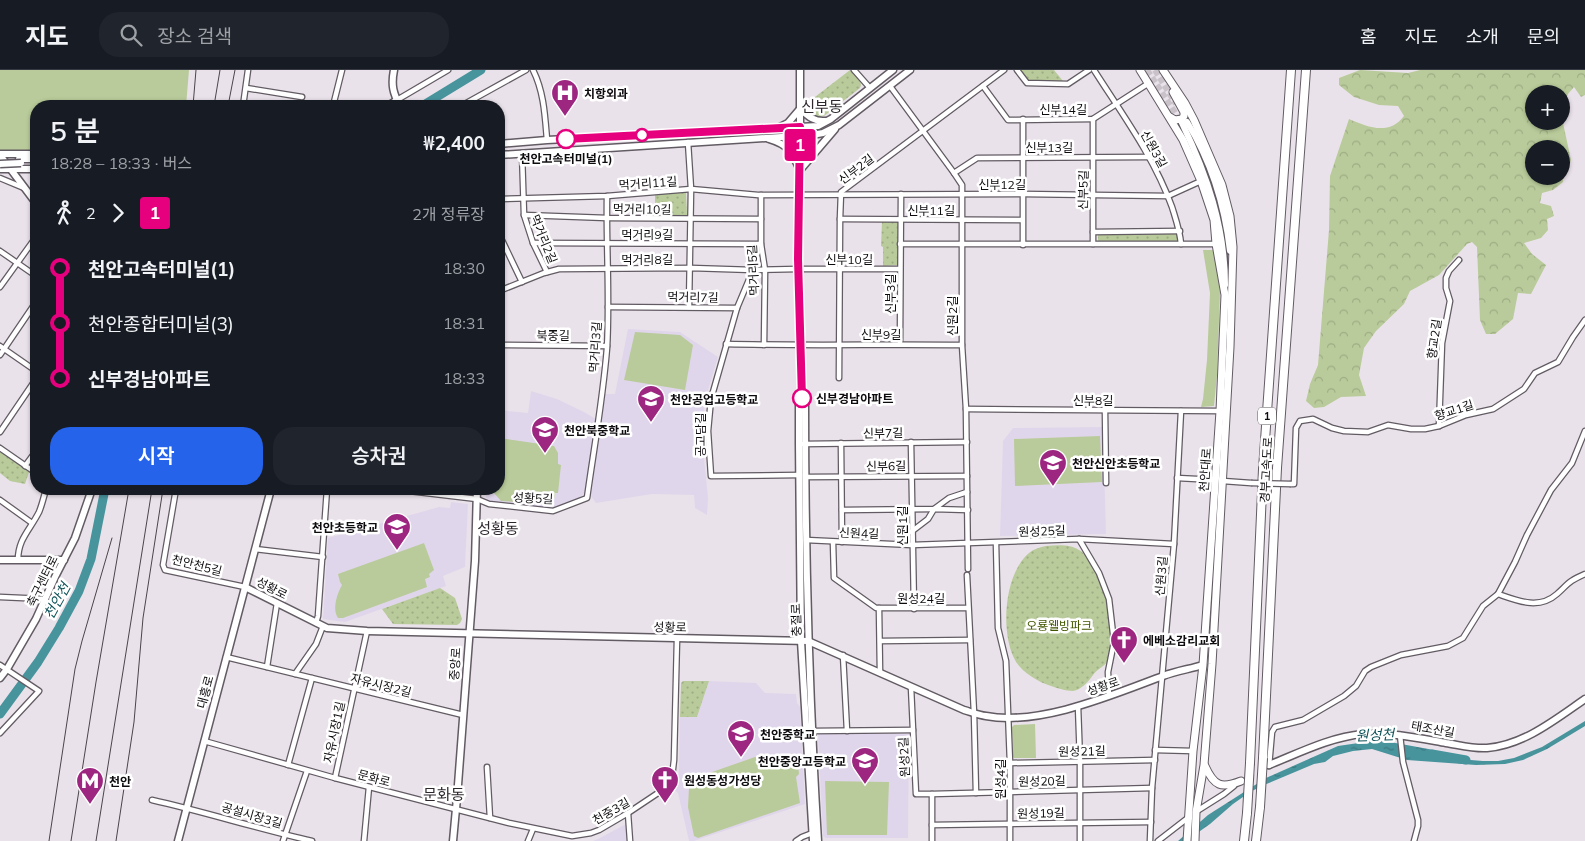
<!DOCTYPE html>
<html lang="ko">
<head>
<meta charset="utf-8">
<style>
  :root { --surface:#171b24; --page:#20242c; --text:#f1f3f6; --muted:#9ea1a6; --line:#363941; --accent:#2563eb }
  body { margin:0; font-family:Mulish,"Noto Sans KR",sans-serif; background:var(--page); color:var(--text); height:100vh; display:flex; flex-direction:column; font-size:19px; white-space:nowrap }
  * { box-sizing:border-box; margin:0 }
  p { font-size:16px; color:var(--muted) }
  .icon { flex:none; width:28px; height:28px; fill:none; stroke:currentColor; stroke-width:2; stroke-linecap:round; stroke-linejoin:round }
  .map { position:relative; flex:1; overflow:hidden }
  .drawer { position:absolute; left:30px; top:30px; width:475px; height:395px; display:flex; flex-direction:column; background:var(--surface); border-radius:20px; box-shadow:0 1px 4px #0004 }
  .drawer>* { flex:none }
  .badge { padding:0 10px; border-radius:4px; font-size:18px; line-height:32px }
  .tools { position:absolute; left:1525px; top:15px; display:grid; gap:10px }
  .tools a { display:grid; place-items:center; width:45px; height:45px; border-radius:50%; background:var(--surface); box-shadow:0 1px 4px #0004; font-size:25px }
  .map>.badge { position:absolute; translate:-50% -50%; box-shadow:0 0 0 2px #fff }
  .legs { display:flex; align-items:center; gap:8px; height:55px; padding:0 20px; font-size:16px }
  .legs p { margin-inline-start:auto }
  .headline { display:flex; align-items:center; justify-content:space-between; height:85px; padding:0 20px }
  h1 { font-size:28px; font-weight:600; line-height:38px }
  .button { display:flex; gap:10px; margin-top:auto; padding:10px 20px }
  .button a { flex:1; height:58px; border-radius:20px; background:var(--accent); color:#fff; font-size:20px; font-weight:600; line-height:58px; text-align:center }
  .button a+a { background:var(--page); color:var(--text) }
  ul { padding:0 20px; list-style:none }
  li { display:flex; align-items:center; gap:18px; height:55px; font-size:19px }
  li i { display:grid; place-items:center; width:8px; height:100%; margin:0 6px; background:currentColor }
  li i::after { content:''; width:12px; height:12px; margin:-6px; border:4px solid; border-radius:50%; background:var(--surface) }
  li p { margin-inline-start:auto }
  li:first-child i { background:linear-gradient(#0000 50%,currentColor 0) }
  li:last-child i { background:linear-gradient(currentColor 50%,#0000 0) }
  header { display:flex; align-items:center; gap:30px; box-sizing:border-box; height:70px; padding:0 25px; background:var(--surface); border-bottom:1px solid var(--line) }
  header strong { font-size:24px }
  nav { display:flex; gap:28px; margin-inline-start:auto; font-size:18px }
  .search { width:350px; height:45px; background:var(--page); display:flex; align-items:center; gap:12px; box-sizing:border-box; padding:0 18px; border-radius:20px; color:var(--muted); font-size:19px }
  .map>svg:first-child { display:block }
  .education { fill:#e0d6eb }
  .green { fill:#b9cb9a }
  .forest { fill:url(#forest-crowns); fill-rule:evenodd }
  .park { fill:url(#park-dots) }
  .water { fill:url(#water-ripples) }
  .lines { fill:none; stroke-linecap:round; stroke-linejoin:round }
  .river { stroke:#48949d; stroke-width:9 }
  .secondary-tunnel { stroke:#c9c2c9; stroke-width:6; stroke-dasharray:6 3; stroke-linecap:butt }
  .street-casing { stroke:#625b63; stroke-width:7 }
  .secondary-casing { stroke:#625b63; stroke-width:9 }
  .primary-casing { stroke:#625b63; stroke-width:9 }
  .highway-casing { stroke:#625b63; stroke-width:10 }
  .street { stroke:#fff; stroke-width:4.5 }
  .secondary { stroke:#fff; stroke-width:6 }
  .primary { stroke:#fff; stroke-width:7 }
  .highway { stroke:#fff; stroke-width:8 }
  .rail { stroke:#4a454a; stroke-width:1 }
  .street-bridge-casing { stroke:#625b63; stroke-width:7; stroke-linecap:butt }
  .secondary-bridge-casing { stroke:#625b63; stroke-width:9; stroke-linecap:butt }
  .highway-bridge-casing { stroke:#625b63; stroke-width:10; stroke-linecap:butt }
  .street-bridge { stroke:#fff; stroke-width:4.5 }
  .secondary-bridge { stroke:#fff; stroke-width:6 }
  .highway-bridge { stroke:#fff; stroke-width:8 }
  .line-1-casing { stroke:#fff; stroke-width:11 }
  .line-1 { stroke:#e6007e; stroke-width:8 }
  .stop-1-dot { fill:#fff; stroke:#e6007e; stroke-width:2.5 }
  .labels { text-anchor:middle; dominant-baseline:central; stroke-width:5; stroke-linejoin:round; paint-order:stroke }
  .shield { fill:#fff; stroke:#565456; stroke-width:1 }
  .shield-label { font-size:11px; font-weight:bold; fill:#0e0b0e }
  .poi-label { font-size:12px; font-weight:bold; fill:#0e0b0e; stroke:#fff; text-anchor:start }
  .street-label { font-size:12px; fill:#0e0b0e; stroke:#fff }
  .stop-label { font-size:12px; font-weight:bold; fill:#0e0b0e; stroke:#fff }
  .park-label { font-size:12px; fill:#415600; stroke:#fff }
  .water-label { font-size:14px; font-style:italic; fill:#0f5259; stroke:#fff }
  .quarter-label { font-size:15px; fill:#2e282e; stroke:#fff }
</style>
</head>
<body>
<header>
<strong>지도</strong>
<div class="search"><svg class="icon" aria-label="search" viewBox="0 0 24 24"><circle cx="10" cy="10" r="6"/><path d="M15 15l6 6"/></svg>장소 검색</div>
<nav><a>홈</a><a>지도</a><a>소개</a><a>문의</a></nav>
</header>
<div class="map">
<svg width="1585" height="771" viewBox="0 0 1585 771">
  <defs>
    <pattern id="forest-crowns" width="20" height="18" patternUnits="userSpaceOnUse" patternTransform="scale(1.25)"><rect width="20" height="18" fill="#b9cb9a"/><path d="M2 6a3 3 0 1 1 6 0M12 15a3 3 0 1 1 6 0" fill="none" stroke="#9ead84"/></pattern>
    <pattern id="park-dots" width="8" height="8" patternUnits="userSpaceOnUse" patternTransform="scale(1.25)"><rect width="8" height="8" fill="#b9cb9a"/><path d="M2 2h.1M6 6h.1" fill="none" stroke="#9ead84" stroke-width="1.8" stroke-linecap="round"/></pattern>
    <pattern id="water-ripples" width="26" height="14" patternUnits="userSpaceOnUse" patternTransform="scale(1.25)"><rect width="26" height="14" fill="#48949d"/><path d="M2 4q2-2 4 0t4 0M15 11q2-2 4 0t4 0" fill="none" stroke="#3a777e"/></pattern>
  </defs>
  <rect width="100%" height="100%" fill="#eae2ea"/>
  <!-- education -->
  <g class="education">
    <path d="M628,259L680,262L718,287L706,327L703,348L702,367L708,428L707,445L695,438L694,425L652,424L596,433L591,426L605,324H615Z"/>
    <path d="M531,321L557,329L584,342L596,349L585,423L578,429L557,438H548L489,432L486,428L487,419H499V340L528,343Z"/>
    <path d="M1103,357L1106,464L1000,466L1003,371L1013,358Z"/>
    <path d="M451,432L468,434L465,497L443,506L446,516L345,552L323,549L328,468L439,437L450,438Z"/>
    <path d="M709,611L756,613L765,623L796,624L797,633L800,637L805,734L694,771H689L678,723L673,719L678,706L679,701L680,647H697Z"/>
    <path d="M818,664H909L908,768H826L823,766Z"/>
    <path d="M628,753V771H593L598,769Z"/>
  </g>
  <!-- green -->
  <g class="green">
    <path d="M0,0H189L186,36H36V81L0,82Z"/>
    <path d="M1203,180H1214L1220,222L1217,305L1214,336L1201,337L1203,329L1207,290L1210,223Z"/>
    <path d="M635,262L680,265L693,275L685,320L624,310Z"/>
    <path d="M1100,366L1102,412L1015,416L1014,369Z"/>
    <path d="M499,368L554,376L558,383V394L561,395L558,423H555C555,430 553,432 546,434L501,431L494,423L492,419H499Z"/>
    <path d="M424,473L434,500L429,504L430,507L425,509L427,517L343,548H338C332,539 337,524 342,515L340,512L338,504Z"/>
    <path d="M1035,654L1036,688H1014L1013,687L1012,657L1014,655Z"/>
    <path d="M755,687L767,693H798L799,704L796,707L800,733L698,768L694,766L688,737L689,717L695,708Z"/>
    <path d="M825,711L889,712L887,765H827Z"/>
  </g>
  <!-- forest -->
  <path class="forest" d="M1360,0L1408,3L1420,0H1585V25L1581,27L1574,17L1568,24L1561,39V24H1534V51H1559L1563,53L1571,90L1569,96L1562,101L1563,112L1553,120L1542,123L1540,133L1551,136L1554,146L1547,149L1548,160L1541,168L1524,173L1532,184L1546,195L1531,224L1518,223L1513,249L1495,264H1486L1480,250L1477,177L1472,172L1467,174L1439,205L1410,221L1404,234L1376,261L1364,278L1359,305L1366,326L1341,327L1324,337L1314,338L1306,331L1310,314L1318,295L1329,160L1330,106L1349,49C1368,57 1389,66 1404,46L1398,36L1379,35L1354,27L1339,15V8ZM1534,79H1561V106H1534Z"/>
  <!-- park -->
  <g class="park">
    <path d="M850,0C855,5 864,11 860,18L824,46C818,48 815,47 811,42V30Z"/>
    <path d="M1019,0H1054L1063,11H1029Z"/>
    <path d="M686,121L687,146L655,147V124Z"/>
    <path d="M882,151L898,152L900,154L899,192L897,195L883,196V177L881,176Z"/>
    <path d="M1098,163H1177L1178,165L1179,173H1098Z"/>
    <path d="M0,381L29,402L25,414L10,411L0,403Z"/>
    <path d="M1046,476C1057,475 1070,474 1079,480C1092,487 1103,515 1107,528C1111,541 1113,577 1109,589C1106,596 1098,598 1093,605C1089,611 1081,620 1073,621C1066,621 1057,618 1051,616C1038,612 1021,602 1015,590C1000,562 1004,504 1029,483C1034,479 1040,477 1046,476Z"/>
    <path d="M440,518L455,528L462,549L460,553L457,555L393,554L382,539Z"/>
    <path d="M683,611H709L697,647H680L681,613Z"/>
  </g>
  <!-- water -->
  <path class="water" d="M1585,651V656L1547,679L1523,690L1505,694L1476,695L1407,690L1372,679L1353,681L1333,686L1325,692L1314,694L1264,715L1250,722L1233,734L1210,754L1186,771H1178L1208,745L1266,708L1338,676L1379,670L1434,680L1446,688L1483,691H1498L1514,688L1542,677Z"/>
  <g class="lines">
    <!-- river -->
    <g class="river">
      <path d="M422,36L481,0"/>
      <path d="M0,644L38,592L59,558L79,521L91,489L105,419"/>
      <path d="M1432,684L1466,690"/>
    </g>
    <!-- secondary-tunnel -->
    <g class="secondary-tunnel">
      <path d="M1147,0L1182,53"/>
      <path d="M1155,0L1176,34"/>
    </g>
    <defs>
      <g id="street">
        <path d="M533,0C544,22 545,46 547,70"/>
        <path d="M854,0L870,18"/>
        <path d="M1017,0L1027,13L1068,14L1089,0"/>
        <path d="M1094,0C1122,44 1154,87 1172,137C1176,150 1180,161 1181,174"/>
        <path d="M890,16L954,103L962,115V275L966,339L968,499"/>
        <path d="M983,16L1008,50L1093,49L1149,13"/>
        <path d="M246,18L302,27"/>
        <path d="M397,30L448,0"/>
        <path d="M243,36L248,0"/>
        <path d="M333,36L342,0"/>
        <path d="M461,36L526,0"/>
        <path d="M688,72L691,119L689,237"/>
        <path d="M522,83L524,145L533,173L547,202"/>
        <path d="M954,103L977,88L1149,87"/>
        <path d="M0,108L24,118"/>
        <path d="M761,125V174L765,200L764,275"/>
        <path d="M499,129L607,126L691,119L758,125L1023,124L1168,126L1201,111"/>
        <path d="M524,145L607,148L761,149"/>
        <path d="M840,149L1022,150"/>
        <path d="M1093,162L1180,161"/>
        <path d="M499,164L522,212"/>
        <path d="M533,173L761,174"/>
        <path d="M900,174H1216"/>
        <path d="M1093,174V49"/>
        <path d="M1023,175V49"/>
        <path d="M0,181L36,206"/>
        <path d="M753,200L737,238L711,329L708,361L711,406L800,405"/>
        <path d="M0,217L36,167"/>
        <path d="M499,221L544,203L559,199L691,198L753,200L798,199H899"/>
        <path d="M608,237L737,238"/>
        <path d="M726,274C805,276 883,274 962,275"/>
        <path d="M900,274L901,124"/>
        <path d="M499,275L607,276"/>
        <path d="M0,276L36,301"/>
        <path d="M0,285L36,232"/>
        <path d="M839,308L840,149L841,122L1004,0"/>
        <path d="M966,339L1220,341"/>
        <path d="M1105,340L1106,413"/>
        <path d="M1439,356L1442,273L1450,231L1446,218V208L1449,201L1459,190"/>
        <path d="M0,362L36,309"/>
        <path d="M911,372L914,539"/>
        <path d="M841,373L842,472"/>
        <path d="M803,374L967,372"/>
        <path d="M0,378L36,403"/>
        <path d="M25,396L36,381"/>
        <path d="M805,407L967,406"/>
        <path d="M1177,408L1216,410"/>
        <path d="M1223,411L1251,413"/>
        <path d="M1291,414H1294L1296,358L1300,351L1313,349L1332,358L1344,361L1368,362L1388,355L1411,359H1425L1439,356L1466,345L1493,339L1524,319L1535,303L1558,292L1573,267L1585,250"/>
        <path d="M176,419L163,495L165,500L245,517"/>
        <path d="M392,419L477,429L489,434L553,441L587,428C594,378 603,328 607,278C610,227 606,176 607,126"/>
        <path d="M0,430L32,453"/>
        <path d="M842,440L934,439L949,428L967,422"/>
        <path d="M911,462L928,449L934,439L968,440"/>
        <path d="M1079,469L1099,503L1109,529L1114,572L1108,602L1109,626"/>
        <path d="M806,470L912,475L1079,469L1174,474"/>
        <path d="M833,472L834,508L876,538H879"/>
        <path d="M996,473L998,558L1006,591L1010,693V771"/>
        <path d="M255,479L323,487"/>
        <path d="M18,490C18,469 30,460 39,442C42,435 44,426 46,419"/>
        <path d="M967,505L974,643L976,723"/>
        <path d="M1498,524C1518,531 1539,540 1557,524C1569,513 1569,511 1585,504"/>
        <path d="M0,527L45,529"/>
        <path d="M316,553L318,546L327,419"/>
        <path d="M880,571L970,570"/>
        <path d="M843,585L847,661"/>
        <path d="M226,587L463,645"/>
        <path d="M0,595L39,621L0,663"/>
        <path d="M267,597L277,533"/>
        <path d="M880,603L879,538H967"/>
        <path d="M295,604L316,574L323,556"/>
        <path d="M911,617L916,724H932V771"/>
        <path d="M1078,636L1080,691V771"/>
        <path d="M812,661L913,660"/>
        <path d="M1400,665L1403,692L1418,750V756L1414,771"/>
        <path d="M204,671L335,708L509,753L572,766L591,763L599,760L628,743L661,721L672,707L674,690L677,569"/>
        <path d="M1155,680L1193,681"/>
        <path d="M1010,693L1155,690"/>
        <path d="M288,695L312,608"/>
        <path d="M1269,696L1272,662L1275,657L1303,650L1344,626L1356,616L1365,601L1371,597L1401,585L1448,576L1463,568L1483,536L1498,524L1515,492L1527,465L1551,420L1572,393L1585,361"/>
        <path d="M487,697L490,748"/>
        <path d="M335,708L367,561"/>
        <path d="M932,724L1152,718"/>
        <path d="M152,730C206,742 258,759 312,771"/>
        <path d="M1197,741L1224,724L1234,716"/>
        <path d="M628,743L630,771"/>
        <path d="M932,755L1151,752"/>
        <path d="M283,771L307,701"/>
        <path d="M364,771L369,717"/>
        <path d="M528,771L533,759"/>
        <path d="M796,771L802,767L815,762"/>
        <path d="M1150,771L1152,718L1174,474L1181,341"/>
        <path d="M1158,771L1189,747"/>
      </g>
      <g id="secondary">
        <path d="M394,0C391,15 393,23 400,36"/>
        <path d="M800,0V82L798,189L802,328L799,335V374L801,571L813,771"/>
        <path d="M388,36L397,30"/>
        <path d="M1187,52C1211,91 1225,137 1230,181"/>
        <path d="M1182,53C1207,105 1225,157 1225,215"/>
        <path d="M780,57L788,53L800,39C808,46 814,52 825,51"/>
        <path d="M769,69C789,75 792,82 800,100L835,59"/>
        <path d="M499,74L547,70L818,56L831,49L893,0"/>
        <path d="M0,84H36"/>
        <path d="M0,85L36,133"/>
        <path d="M499,85L812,65L823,63L839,55L910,0"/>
        <path d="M19,89H36"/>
        <path d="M0,99H36"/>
        <path d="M802,328L805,335C805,481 809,626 818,771"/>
        <path d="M0,490H64"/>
        <path d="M245,517L327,558L367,561L808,571L964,640C971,642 978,645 986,646C1040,656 1112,625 1163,606C1176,601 1190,599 1203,595"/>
        <path d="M0,608L7,599L36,549L55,507L75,468L92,419"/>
        <path d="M1269,695C1299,683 1330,667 1363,664C1391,662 1418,668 1446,673C1459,675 1474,679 1487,678C1524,675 1556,649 1585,629"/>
        <path d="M178,771L271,419"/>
        <path d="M453,771L457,728L475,491L477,419"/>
      </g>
      <g id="primary">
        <path d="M1140,0L1183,70L1201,111L1214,150L1216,174L1225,225L1220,341L1203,595L1193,681L1187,771"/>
        <path d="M1163,0L1185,33L1194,50L1222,115L1230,146L1233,177L1230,277L1212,594L1204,695L1196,742L1195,771"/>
        <path d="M1170,47L1175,50L1182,49L1184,46V42L1173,22"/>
        <path d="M1205,696C1214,716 1221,719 1241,711"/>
      </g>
      <g id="highway">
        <path d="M1263,688L1277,398L1306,0"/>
        <path d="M1250,693L1263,399L1291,0"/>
        <path d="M1244,771L1247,743"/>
        <path d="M1256,771L1260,737"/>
      </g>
    </defs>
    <!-- street casing -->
    <use href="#street" class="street-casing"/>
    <!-- secondary casing -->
    <use href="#secondary" class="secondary-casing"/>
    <!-- primary casing -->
    <use href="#primary" class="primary-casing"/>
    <!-- highway casing -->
    <use href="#highway" class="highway-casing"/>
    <!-- street -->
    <use href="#street" class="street"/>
    <!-- secondary -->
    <use href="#secondary" class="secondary"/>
    <!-- primary -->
    <use href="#primary" class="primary"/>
    <!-- highway -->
    <use href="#highway" class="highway"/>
    <!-- rail -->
    <g class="rail">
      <path d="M193,36L196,0"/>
      <path d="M214,36L220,0"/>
      <path d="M228,36L235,0"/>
      <path d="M49,771L75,599L82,571L112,468"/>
      <path d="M71,771L96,612L129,419"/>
      <path d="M96,771L152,419"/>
      <path d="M116,771L134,652L143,548L163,419"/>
    </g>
    <defs>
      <path id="street-bridge" d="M1251,413L1291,414"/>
      <path id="secondary-bridge" d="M0,94L21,93"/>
      <g id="highway-bridge">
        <path d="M1260,737L1263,688"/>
        <path d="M1247,743L1250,693"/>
      </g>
    </defs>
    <!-- street-bridge casing -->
    <use href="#street-bridge" class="street-bridge-casing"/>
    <!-- secondary-bridge casing -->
    <use href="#secondary-bridge" class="secondary-bridge-casing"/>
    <!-- highway-bridge casing -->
    <use href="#highway-bridge" class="highway-bridge-casing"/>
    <!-- street-bridge -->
    <use href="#street-bridge" class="street-bridge"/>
    <!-- secondary-bridge -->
    <use href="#secondary-bridge" class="secondary-bridge"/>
    <!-- highway-bridge -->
    <use href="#highway-bridge" class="highway-bridge"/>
  </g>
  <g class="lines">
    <defs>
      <path id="line-1" d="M566,69L800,57L798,189L802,328"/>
    </defs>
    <!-- line-1 casing -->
    <use href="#line-1" class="line-1-casing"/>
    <!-- line-1 -->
    <use href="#line-1" class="line-1"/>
  </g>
  <!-- icons -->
  <defs>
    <symbol id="hospital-pin" viewBox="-11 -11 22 30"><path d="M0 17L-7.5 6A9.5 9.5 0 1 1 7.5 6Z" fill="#9c2680" stroke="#fff"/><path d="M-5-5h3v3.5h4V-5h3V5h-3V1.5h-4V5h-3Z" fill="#fff"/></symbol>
    <symbol id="school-pin" viewBox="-11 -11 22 30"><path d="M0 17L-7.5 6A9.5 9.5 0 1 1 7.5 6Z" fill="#9c2680" stroke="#fff"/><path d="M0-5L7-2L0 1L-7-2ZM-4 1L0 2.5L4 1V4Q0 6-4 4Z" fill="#fff"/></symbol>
    <symbol id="church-pin" viewBox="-11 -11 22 30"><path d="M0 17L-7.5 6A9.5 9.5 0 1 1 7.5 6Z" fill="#9c2680" stroke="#fff"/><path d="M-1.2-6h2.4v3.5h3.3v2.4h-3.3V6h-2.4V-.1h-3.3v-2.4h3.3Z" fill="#fff"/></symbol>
    <symbol id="metro-pin" viewBox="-11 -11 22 30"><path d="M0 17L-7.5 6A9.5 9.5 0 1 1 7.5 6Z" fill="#9c2680" stroke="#fff"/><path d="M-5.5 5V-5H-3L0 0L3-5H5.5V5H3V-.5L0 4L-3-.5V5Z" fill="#fff"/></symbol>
  </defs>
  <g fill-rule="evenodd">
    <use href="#hospital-pin" x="549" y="7" width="32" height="43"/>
    <use href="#school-pin" x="635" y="313" width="32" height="43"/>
    <use href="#school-pin" x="529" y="344" width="32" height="43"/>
    <use href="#school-pin" x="1037" y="377" width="32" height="43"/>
    <use href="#school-pin" x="381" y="441" width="32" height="43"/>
    <use href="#church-pin" x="1108" y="554" width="32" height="43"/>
    <use href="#school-pin" x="725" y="648" width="32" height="43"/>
    <use href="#school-pin" x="849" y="675" width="32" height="43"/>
    <use href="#church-pin" x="649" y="694" width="32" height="43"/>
    <use href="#metro-pin" x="74" y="695" width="32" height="43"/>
  </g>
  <!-- markers -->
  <g class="stop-1-dot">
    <circle cx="642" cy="65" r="6"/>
    <circle cx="566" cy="69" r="9"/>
    <circle cx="802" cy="328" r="9"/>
  </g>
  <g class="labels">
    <!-- shield labels -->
    <rect class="shield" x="1258" y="337.5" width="18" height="17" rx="4"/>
    <g class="shield-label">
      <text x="1267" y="346">1</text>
    </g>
    <!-- poi labels -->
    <g class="poi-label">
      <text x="584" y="23">치항외과</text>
      <text x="670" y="329">천안공업고등학교</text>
      <text x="564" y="360">천안북중학교</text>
      <text x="1072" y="393">천안신안초등학교</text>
      <text x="378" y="457" text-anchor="end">천안초등학교</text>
      <text x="1143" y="570">에베소감리교회</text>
      <text x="760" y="664">천안중학교</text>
      <text x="846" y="691" text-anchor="end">천안중앙고등학교</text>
      <text x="684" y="710">원성동성가성당</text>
      <text x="109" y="711">천안</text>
    </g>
    <!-- street labels -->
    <g class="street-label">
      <text x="1063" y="39">신부14길</text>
      <text x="1049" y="77">신부13길</text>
      <text transform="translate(1154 79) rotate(61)">신원3길</text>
      <text transform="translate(856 99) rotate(-37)">신부2길</text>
      <text transform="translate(648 113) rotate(-4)">먹거리11길</text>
      <text x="1002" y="114">신부12길</text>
      <text transform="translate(1083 120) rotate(-89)">신부5길</text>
      <text transform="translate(642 139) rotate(1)">먹거리10길</text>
      <text x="931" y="140">신부11길</text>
      <text x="647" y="164">먹거리9길</text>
      <text transform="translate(544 169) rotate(68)">먹거리2길</text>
      <text x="647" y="189">먹거리8길</text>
      <text x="849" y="189">신부10길</text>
      <text transform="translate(753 200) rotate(-93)">먹거리5길</text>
      <text transform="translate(890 224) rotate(-90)">신부3길</text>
      <text transform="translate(693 227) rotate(1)">먹거리7길</text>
      <text transform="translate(952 246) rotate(-90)">신원2길</text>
      <text x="881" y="264">신부9길</text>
      <text x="553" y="265">북중길</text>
      <text transform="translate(1434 269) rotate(-82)">향교2길</text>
      <text transform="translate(595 277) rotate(-86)">먹거리3길</text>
      <text x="1093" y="330">신부8길</text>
      <text transform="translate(1454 340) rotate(-18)">향교1길</text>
      <text transform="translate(883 363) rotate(-1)">신부7길</text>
      <text transform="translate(700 365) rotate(-90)">공고담길</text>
      <text transform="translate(886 396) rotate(-1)">신부6길</text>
      <text transform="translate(1205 400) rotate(-86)">천안대로</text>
      <text transform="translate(1266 400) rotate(-87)">경부고속도로</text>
      <text transform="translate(533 428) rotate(3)">성황5길</text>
      <text transform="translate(902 456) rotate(-90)">신원1길</text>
      <text transform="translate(1042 461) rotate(-2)">원성25길</text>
      <text transform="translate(859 463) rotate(2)">신원4길</text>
      <text transform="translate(197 495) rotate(14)">천안천5길</text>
      <text transform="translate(1161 506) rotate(-85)">신원3길</text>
      <text transform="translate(42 511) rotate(-64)">축구센터로</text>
      <text transform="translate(272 518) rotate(27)">성황로</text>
      <text x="921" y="528">원성24길</text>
      <text transform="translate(796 550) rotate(-92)">충절로</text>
      <text transform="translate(670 557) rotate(1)">성황로</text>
      <text transform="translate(455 594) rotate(-86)">중앙로</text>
      <text transform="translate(381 615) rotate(14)">자유시장2길</text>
      <text transform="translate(1103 616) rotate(-19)">성황로</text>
      <text transform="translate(205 622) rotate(-75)">대흥로</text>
      <text transform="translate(1433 659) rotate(10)">태조산길</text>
      <text transform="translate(334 662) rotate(-78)">자유시장1길</text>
      <text transform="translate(1082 681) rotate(-1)">원성21길</text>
      <text transform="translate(904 687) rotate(-93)">원성2길</text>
      <text transform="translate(374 708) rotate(15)">문화로</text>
      <text transform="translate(1000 709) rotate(-90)">원성4길</text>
      <text transform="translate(1042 711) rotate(-1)">원성20길</text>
      <text transform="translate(611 741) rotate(-30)">천중3길</text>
      <text transform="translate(1041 743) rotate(-1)">원성19길</text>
      <text transform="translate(252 745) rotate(16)">공설시장3길</text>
    </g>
    <!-- stop labels -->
    <g class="stop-label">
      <text x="566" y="88">천안고속터미널(1)</text>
      <text x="816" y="328" text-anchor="start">신부경남아파트</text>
    </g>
    <!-- park labels -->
    <g class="park-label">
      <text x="1059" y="555">오룡웰빙파크</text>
    </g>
    <!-- water labels -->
    <g class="water-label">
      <text transform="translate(57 531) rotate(-61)">천안천</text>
      <text transform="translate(1375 665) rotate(-2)">원성천</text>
    </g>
    <!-- quarter labels -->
    <g class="quarter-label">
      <text x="822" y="36">신부동</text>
      <text x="498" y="458">성황동</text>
      <text x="444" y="724">문화동</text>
    </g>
  </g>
</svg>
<div class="tools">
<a>+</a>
<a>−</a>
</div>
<b class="badge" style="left:800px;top:75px;background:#e6007e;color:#fff">1</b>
<section class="drawer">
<div class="headline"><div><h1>5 분</h1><p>18:28 – 18:33 · 버스</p></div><b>₩2,400</b></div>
<div class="legs"><svg class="icon" aria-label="walk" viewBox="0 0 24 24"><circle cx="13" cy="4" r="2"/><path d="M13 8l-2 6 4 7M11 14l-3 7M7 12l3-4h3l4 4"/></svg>2<svg class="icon" aria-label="forward" viewBox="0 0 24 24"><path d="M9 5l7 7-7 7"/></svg><b class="badge" style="background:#e6007e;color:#fff">1</b><p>2개 정류장</p></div>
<ul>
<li><i style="color:#e6007e"></i><b>천안고속터미널(1)</b><p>18:30</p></li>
<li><i style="color:#e6007e"></i><span>천안종합터미널(3)</span><p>18:31</p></li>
<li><i style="color:#e6007e"></i><b>신부경남아파트</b><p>18:33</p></li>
</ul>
<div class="button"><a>시작</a><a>승차권</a></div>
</section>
</div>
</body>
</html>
